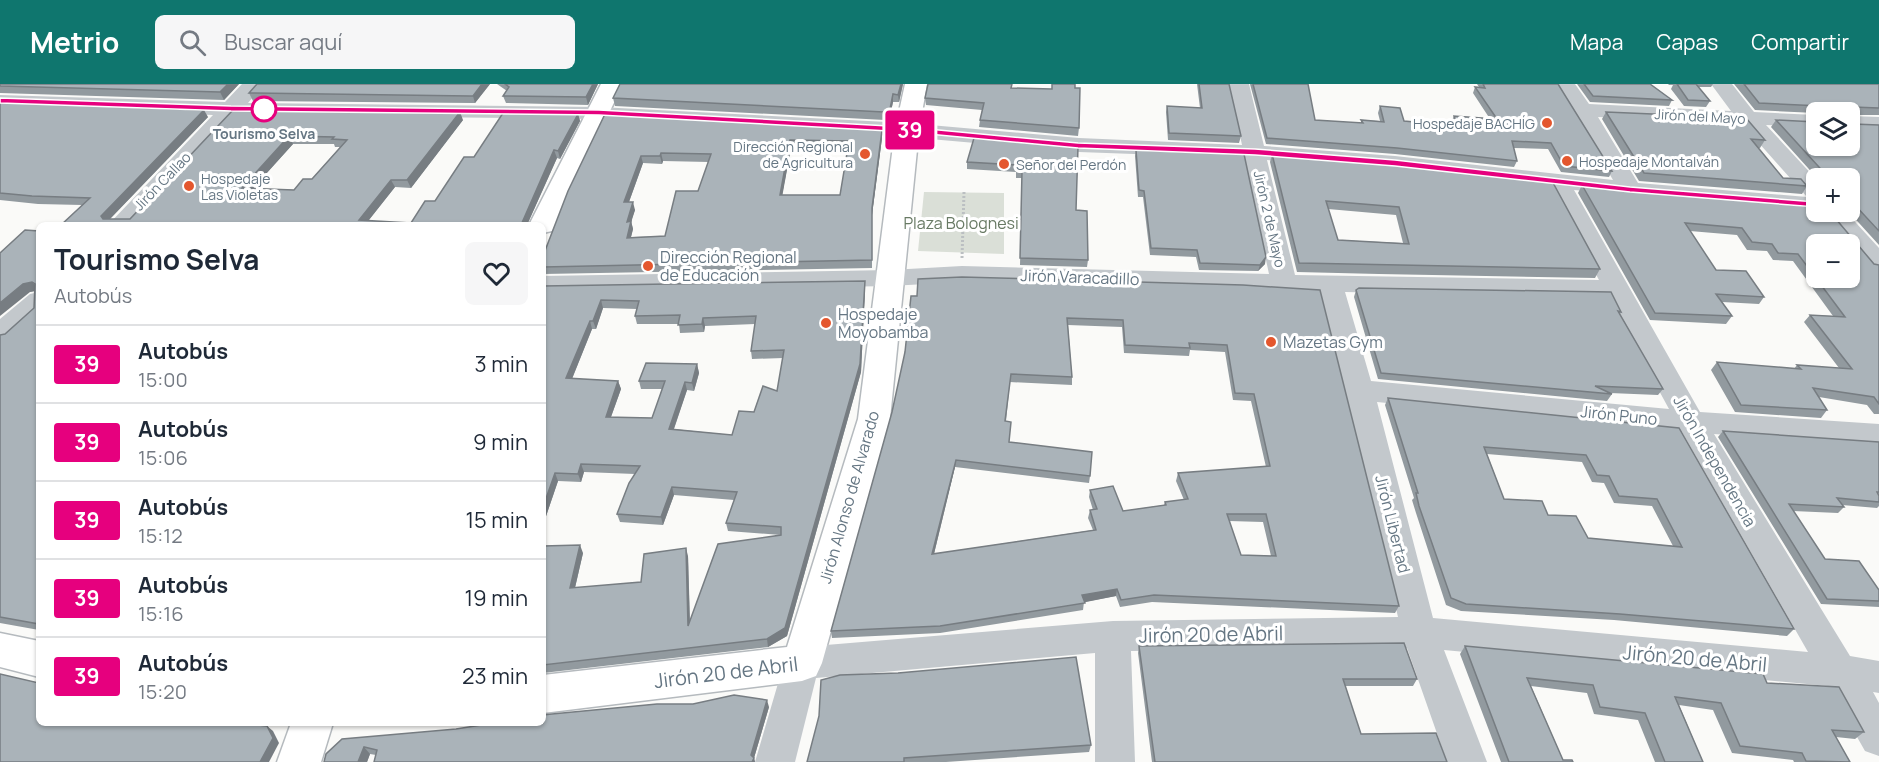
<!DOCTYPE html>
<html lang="es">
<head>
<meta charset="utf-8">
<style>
  :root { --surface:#fff; --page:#f6f6f7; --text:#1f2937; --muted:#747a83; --line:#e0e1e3; --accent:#0f766e }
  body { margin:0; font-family:Manrope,sans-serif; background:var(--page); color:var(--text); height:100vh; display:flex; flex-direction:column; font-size:22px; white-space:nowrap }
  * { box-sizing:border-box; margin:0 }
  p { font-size:20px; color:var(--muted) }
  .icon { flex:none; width:33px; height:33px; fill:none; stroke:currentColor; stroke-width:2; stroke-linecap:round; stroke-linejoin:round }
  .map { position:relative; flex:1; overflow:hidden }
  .side { position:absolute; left:36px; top:138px; width:510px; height:504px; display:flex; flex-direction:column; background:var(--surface); border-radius:9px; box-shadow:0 2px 4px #0004 }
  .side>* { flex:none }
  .badge { padding:0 12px; border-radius:4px; font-size:21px; line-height:39px }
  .controls { position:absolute; left:1806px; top:18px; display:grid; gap:12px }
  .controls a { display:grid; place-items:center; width:54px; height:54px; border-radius:9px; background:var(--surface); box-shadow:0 2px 4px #0004; font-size:30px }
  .map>.badge { position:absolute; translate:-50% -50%; box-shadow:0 0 0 3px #fff }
  .round { display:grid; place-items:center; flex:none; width:63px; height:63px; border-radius:9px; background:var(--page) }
  .overview { display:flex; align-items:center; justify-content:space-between; height:102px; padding:0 18px }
  h1 { font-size:28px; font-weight:700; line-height:45px }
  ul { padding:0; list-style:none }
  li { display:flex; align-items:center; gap:18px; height:78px; padding:0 18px; border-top:2px solid var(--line) }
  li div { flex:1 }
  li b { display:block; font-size:22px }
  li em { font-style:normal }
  li .badge { min-width:66px; font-weight:700; text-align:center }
  header { display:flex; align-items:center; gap:36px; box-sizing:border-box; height:84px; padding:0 30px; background:var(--accent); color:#fff }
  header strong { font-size:28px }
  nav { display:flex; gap:33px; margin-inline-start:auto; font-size:21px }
  .search { width:420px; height:54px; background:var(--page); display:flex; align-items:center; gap:15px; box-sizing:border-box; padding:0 21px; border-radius:9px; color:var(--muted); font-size:22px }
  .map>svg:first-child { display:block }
  .green { fill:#dadfd7 }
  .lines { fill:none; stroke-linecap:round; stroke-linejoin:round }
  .major-casing { stroke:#b5babe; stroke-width:3 }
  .path { stroke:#bbbfc2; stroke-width:3; stroke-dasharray:2 2; stroke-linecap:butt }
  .minor { fill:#c3c8cc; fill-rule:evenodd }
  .major { fill:#fff; fill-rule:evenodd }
  .wall { fill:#929a9f; fill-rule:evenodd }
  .shaded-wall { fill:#777d82 }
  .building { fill:#aab3b9; stroke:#777d82; stroke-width:1.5; fill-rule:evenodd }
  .line { fill:#e6007e; stroke:#fff; stroke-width:1.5 }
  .stop-dot { fill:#fff; stroke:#e6007e; stroke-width:3 }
  .poi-dot { fill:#e4572e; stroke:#fff; stroke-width:2 }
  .labels { text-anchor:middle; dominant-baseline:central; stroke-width:6; stroke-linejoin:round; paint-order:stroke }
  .far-street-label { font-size:14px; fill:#657683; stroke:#fff }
  .far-poi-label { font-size:14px; fill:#657683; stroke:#fff; text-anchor:start }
  .far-stop-label { font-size:14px; font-weight:bold; fill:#657683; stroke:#fff }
  .park-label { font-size:16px; fill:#687a64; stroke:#fff }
  .poi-label { font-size:16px; fill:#657683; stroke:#fff; text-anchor:start }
  .street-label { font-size:16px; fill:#657683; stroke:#fff }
  .near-street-label { font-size:20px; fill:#657683; stroke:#fff }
</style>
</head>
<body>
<header>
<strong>Metrio</strong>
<div class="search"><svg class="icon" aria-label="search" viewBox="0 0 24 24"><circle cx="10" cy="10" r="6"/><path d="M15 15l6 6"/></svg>Buscar aquí</div>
<nav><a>Mapa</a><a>Capas</a><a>Compartir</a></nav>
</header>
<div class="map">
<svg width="1879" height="678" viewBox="0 0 1879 678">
  <rect width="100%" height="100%" fill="#fafaf8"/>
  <!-- green -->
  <path class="green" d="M924,108L1004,109V170L918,167Z"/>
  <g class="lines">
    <defs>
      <g id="major">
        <path d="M601,0H623L555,141L552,147L543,149V141H529Z"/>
        <path d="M905,0H927L919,46L890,335L822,579L816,592L802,597L543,629V591L787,563L858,335L895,46Z"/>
        <path d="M0,549L39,557V593L0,583Z"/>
        <path d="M291,639H333L321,678H277Z"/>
      </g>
    </defs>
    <!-- major casing -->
    <use href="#major" class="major-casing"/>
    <!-- path -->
    <g class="path">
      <path d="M918,141H1004"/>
      <path d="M962,174L964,108"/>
    </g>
    <!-- minor -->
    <g class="minor">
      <path d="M242,0H264L248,19L599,23L907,39L1079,54L1242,61L1229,0H1249L1264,62L1395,72L1613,96L1573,27L1554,0H1575L1589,20L1731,27L1711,0H1732L1754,28L1816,31V43L1766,41L1816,95V128H1819H1816L1574,106L1700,328L1879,340V362L1714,350L1850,572L1879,577V609L1873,608L1879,619V672L1865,667L1828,602L1444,566L1487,678H1447L1407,564L1131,567L1135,678H1095V569L816,594L795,678H755L784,579L789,568L802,563L1113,537L1398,533L1344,306L1318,208L962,198L890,202L543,208V192L890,186L962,182L1269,190L1244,74L1079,68L907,53L599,35L236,31L134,141H108L213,31L0,23V11L225,18ZM1598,33L1742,40L1807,113L1638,99ZM1267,76L1395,86L1549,103L1599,196L1295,191ZM1345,208L1608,213L1669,325L1371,297ZM1377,318L1682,348L1808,568L1433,534Z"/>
      <path d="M1850,32L1879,33V47L1850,45Z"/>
      <path d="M1821,128H1846L1879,164V188L1870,186Z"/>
      <path d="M39,208V230L10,256L0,259V235L30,210Z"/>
    </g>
    <!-- major -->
    <use href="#major" class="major"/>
  </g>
  <!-- wall -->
  <g class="wall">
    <path d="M0,0H239L224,16L0,9Z"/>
    <path d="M490,0L475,19H472L253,17L249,9Z"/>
    <path d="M497,0H598L588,21L506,19L503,12L507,7Z"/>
    <path d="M620,0H903L899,18H893L890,32L885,36L615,22L613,14Z"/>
    <path d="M1012,0V4L1079,44L1078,52L979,43L980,36L982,26L926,21L925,14Z"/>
    <path d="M1197,0H1229L1241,52L1239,59L1168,56L1166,28L1167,22L1200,24Z"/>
    <path d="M1250,0H1308L1315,36L1361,39V36L1380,37L1378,29L1380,22L1404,37L1453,41L1451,38L1454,32L1490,35L1473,9L1475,3H1479L1477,0H1558L1612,87L1609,93L1561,88L1548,65L1513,64L1517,77L1514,83L1395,70L1266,60Z"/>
    <path d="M1577,0H1650L1672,16L1669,22L1590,18Z"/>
    <path d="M1668,0H1713L1711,3H1698L1710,17L1706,23L1684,22L1671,5L1673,1H1669Z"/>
    <path d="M1734,0H1879V31H1853V40L1879,41V161L1849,128H1850V94H1817L1771,43L1776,36L1816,62L1850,28L1816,29L1755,26Z"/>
    <path d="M0,18L208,33L110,135H130L233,26L463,36L411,104L395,103L368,137L411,139L435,117L474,73L578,30L580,37L560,75L557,74L527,141H61L82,121L38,120L0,116ZM293,60H334L335,63H340L312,95L294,106L253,104Z"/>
    <path d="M1606,28L1701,33L1702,32L1765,56L1760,64H1758L1783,94L1807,102L1802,110L1639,97L1602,35Z"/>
    <path d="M605,30L882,46V54L872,131V184L543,190V172ZM791,64L848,65L840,111H782ZM663,77L709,78L698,107L665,152L631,153L633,145L631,137L635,126L629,118L643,79L662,80Z"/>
    <path d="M1078,63L1076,126L1088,176L1087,183L1020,181L1022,94H1016V88L967,85V78Z"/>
    <path d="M1136,66L1265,180L1258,187L1199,186L1196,173L1150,171L1143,113H1138L1135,72Z"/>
    <path d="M1272,70L1600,185L1595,194L1379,190L1297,188L1270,78ZM1328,125L1396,131L1403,159L1338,156Z"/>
    <path d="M1582,101L1816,123L1874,180L1879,181V330H1874L1867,321L1819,313L1827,326L1821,334L1735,328L1711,286L1717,278L1794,285L1797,281L1839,284L1804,238L1810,231L1833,232L1793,177L1773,176L1767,167L1747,166L1737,151L1690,147L1716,186L1764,213L1759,220L1722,218L1732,232L1726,240L1650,236L1578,109Z"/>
    <path d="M39,147V546L0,539V251L5,250L34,224L35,207L30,208Z"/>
    <path d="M865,197V205L861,288L787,552L768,563L543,589V462L583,469L575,504L641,498L688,472L690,536L781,451L728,447L726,439L734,416L674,411L663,441L620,438L617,430L635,390L584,388L581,398L558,397L543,441V202ZM603,224L637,225L635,232L637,240H679L680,249L704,248L705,242L755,240L751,267L752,275L783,274L777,307L732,351L674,345L687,306L694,307L699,289L697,280L639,297L641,305H662L652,334L611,333L621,305L618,297L572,295L592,245H596Z"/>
    <path d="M1243,201L1399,522L1395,529L1152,518L1120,523L1116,512L1084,518L1083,526L940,549L832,554L831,547L892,328L905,268L911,212ZM1068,241L1122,243L1124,269L1189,272L1190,266L1225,268L1233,316L1251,317L1266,383L1178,389L1176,397L1184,416L1165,418L1164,421L1123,427L1090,406L1089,413L1093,426H1090L1088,434L1093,446L934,470L955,383L1089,399L1090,392L1009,358L1006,337L1010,298L1072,301V293ZM1229,437L1263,438L1271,472L1241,471Z"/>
    <path d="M1356,206L1621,228L1620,230L1663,305L1658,311L1610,309L1612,310L1607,317L1378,295L1354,213Z"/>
    <path d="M1388,314L1679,344L1794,545L1787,552L1614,536L1461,527L1446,521L1416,429L1412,416L1414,414L1385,321ZM1487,370L1582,378L1592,398L1604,399L1614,419L1652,422L1673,462L1588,454L1548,431L1504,415Z"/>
    <path d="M1723,347L1879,358V422L1877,424L1842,421L1844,423L1838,429L1793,427L1825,475L1879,517V523L1821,520L1718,353Z"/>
    <path d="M1139,562L1417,595L1413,602H1345L1361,650L1447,678H1152L1138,569Z"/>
    <path d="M1465,562L1767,599L1864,648L1855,655L1836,653L1850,678H1794L1793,676L1732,669L1713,626L1679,621L1703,678H1655L1638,636L1594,630L1587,609L1531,602L1563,676L1573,678H1501L1460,570Z"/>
    <path d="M769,623L754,674L755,678H374L376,671L370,670L367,678H324L342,655Z"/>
    <path d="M1091,661L1089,668L946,678H807Z"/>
  </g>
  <!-- shaded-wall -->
  <g class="shaded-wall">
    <path d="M228,0H239L224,16L220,8Z"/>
    <path d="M482,0H490L475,19L473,12Z"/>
    <path d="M593,0H598L588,21L586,13Z"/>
    <path d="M901,0H903L899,18L898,11Z"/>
    <path d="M893,10V18L890,32L885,36L884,28Z"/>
    <path d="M204,26L208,33L106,139L103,135L101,132Z"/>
    <path d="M460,28L463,36L411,104L407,96Z"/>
    <path d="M578,30L580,37L560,75L558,67Z"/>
    <path d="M882,46V54L872,131V184V124Z"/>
    <path d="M289,52L293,60L246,112L242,104Z"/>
    <path d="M790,56L791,64L781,119L780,111Z"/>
    <path d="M554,66L557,74L527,141H521Z"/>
    <path d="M661,69L663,77L662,80L660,72Z"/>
    <path d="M641,72L643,79L626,126L624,118Z"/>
    <path d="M391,96L395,103L365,141L359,136Z"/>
    <path d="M633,118L635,126L629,145L627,138Z"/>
    <path d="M631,137L633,145L629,161L627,154Z"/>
    <path d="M1266,173L1265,180L1258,187L1260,181Z"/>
    <path d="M865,197V205L861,288L787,552L768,563L767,555Z"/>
    <path d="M32,198L39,206L30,208L0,232V219L23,200Z"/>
    <path d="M601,216L603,224L596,245L593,237Z"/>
    <path d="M703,234L705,242L704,248L702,240Z"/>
    <path d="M590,237L592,245L569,302L566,294Z"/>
    <path d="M697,280L699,289L694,307L692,299Z"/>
    <path d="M618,297L621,305L608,341L606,333Z"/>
    <path d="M685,298L687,306L671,353L669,345Z"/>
    <path d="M956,376L955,383L932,478V470Z"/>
    <path d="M581,380L584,388L581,398L578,390Z"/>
    <path d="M555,389L558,397L543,441V423Z"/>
    <path d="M672,403L674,411L663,441L661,433Z"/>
    <path d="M580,461L583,469L573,512L570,504Z"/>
    <path d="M686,464L688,472L690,549L688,542Z"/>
    <path d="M1117,505L1116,512L1081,519L1082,511Z"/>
    <path d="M767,616L769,623L754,674L755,678H752L751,671Z"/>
    <path d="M267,642L273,647L279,659L269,678H260Z"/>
    <path d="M364,663L370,670L367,678H358Z"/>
  </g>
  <!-- building -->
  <g class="building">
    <path d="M0,0H228L220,8L0,2Z"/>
    <path d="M257,0H482L473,12H470L249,9Z"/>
    <path d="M505,0H593L586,13L503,12L509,3Z"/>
    <path d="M620,0H901L898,11L893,10L890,25L884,28L613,14Z"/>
    <path d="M928,0H1012L1011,4L1052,5V0H1075V4H1080L1079,44L980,36L984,19L925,14Z"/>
    <path d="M1199,0H1229L1241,52L1169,49L1167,22L1202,24Z"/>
    <path d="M1253,0H1308L1315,36L1363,39L1361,36L1384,38L1380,22L1400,24L1404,37L1458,42L1454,32L1497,35L1475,3L1485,4L1483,0H1558L1612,87L1564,82L1551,59L1512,57L1517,77L1397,64L1267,54Z"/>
    <path d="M1584,0H1650L1672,16L1593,12Z"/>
    <path d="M1677,0H1696L1710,17L1688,16Z"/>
    <path d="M1744,0H1879V24L1853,23V40L1879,41V147L1853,119H1850V94H1829L1776,36L1816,38V62H1850V28H1823V24L1821,22L1759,19Z"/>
    <path d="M0,18L204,26L101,132L103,135H130L233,26L460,28L407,96H391L359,136L411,139L425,117H435L464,73H474L503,29L578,30L558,67L554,66L521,141H61L90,114L32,112L0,109ZM289,52L334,53L332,55L347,56L312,95H303L294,106L242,104Z"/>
    <path d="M1606,28L1699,32L1705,36L1702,32L1746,34L1765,56L1751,55L1783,94L1801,95L1807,102L1644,89Z"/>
    <path d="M605,30L882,46L872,124V176L543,183V172L568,107ZM790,56L849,57L840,111H780ZM661,69L711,70L698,107H676L665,152L627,154L631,137L627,138L633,118H624L641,72H660Z"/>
    <path d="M974,54L1078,63L1076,126L1087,127L1088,176L1020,174L1022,88L1016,87L1017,81L967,78Z"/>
    <path d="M1136,66L1244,70L1266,173L1260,181L1200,179L1197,166L1151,164L1144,107L1139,106Z"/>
    <path d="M1272,70L1398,80L1552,97L1600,185L1299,179ZM1326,117L1399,123L1409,160L1338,156Z"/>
    <path d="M1582,101L1816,123V128H1830L1874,180L1879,181V320L1874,313L1813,304L1827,326L1741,321L1717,278L1801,285L1797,281L1852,285L1810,231L1845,233L1798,170L1778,169L1772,160L1752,158L1742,144L1685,139L1716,186L1746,187L1764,213L1716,210L1732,232L1655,229ZM1816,160H1850V194H1816Z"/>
    <path d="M25,146L39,147V540L0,533V251L5,250L34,224L35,200L32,198L23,200L0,219V169Z"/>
    <path d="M962,193L1243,201L1320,206L1399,522L1154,511L1121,516L1117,505L1082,511L1085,519L940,542L831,547L892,328L905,268L911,212H917L918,195ZM1067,234L1123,236L1125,261L1190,264L1189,259L1227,261L1235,309L1254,310L1270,382L1178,389L1188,415L1165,418L1166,421L1123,427L1113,402L1090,406L1097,425L1090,426L1096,446L932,470L956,376L1090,392L1092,368L1009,358L1011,338L1005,337L1011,290L1072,293ZM1227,430H1266L1276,472L1241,471Z"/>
    <path d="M865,197L860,280L785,544L767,555L543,581V462L580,461L570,504L641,498L644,470L686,464L688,542L718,460L781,451V443L726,439L737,408L672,403L661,433L617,430L629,399L640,382L581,380L578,390L555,389L543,423V202ZM601,216L639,217L635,232L680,231L678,241L702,240L703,234L756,232L751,267L784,266L777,307L763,302L754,328L739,327L732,351L669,345L685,298L692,299L697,280L646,279L639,297H665L652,334L606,333L618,297L566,294L590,237H593Z"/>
    <path d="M1359,204L1611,208L1621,228L1618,227L1663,305L1595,302L1612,310L1381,289L1356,206Z"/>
    <path d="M1388,314L1679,344L1794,545L1620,530L1466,520L1451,514L1419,422L1416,409H1418ZM1484,363L1586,371L1597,391L1609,392L1619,412L1657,415L1682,463L1588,454L1576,432L1548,431L1542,417L1504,415Z"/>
    <path d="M1723,347L1879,358V408H1877L1879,412V418L1837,414L1844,423L1789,420L1825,475L1859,477L1879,506V517L1827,515Z"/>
    <path d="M1404,559L1417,595H1343L1361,650L1436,649L1447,678H1155L1139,562Z"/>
    <path d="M1465,562L1763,590L1767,599L1839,603L1864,648L1832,646L1850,678L1806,677L1802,669L1740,662L1721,619L1675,613L1703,678H1665L1645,629L1600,623L1593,601L1527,594L1563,676H1572L1573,678H1509Z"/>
    <path d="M1076,573L1091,661L904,674V678H807L819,632L821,596L840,591L898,589Z"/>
    <path d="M0,590L39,599V639H240L267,642L273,654L260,678H0Z"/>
    <path d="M734,611L767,616L751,671L754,674L752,678H374L377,666L364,663L358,678H324L326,670L342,655L456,645L494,639H543V631L552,630L657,620H693Z"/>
  </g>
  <!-- line -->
  <path class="line" d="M0,14L231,22L599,26L907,43L1078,59L1255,65L1395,76L1630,103L1816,118L1821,121L1816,123L1630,108L1395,82L1255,71L1078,64L907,48L599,31L231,27L0,19Z"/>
  <!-- markers -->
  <circle class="stop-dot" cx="264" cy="25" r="12"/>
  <g class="poi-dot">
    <circle cx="1547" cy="39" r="6"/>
    <circle cx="865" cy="70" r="6"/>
    <circle cx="1567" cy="77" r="6"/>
    <circle cx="1004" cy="80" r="6"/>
    <circle cx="189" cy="102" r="6"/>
    <circle cx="648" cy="182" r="6"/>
    <circle cx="826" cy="239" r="6"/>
    <circle cx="1271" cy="258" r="6"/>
  </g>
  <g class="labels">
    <!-- far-street labels -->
    <g class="far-street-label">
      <text transform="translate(1700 32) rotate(3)">Jirón del Mayo</text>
      <text transform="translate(162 97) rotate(-46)">Jirón Callao</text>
      <text transform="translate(1270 135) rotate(77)">Jirón 2 de Mayo</text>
    </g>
    <!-- far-poi labels -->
    <g class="far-poi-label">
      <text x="1535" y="39" text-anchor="end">Hospedaje BACHÍG</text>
      <text x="853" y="62" text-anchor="end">Dirección Regional<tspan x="853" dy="16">de Agricultura</tspan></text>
      <text x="1579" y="77">Hospedaje Montalván</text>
      <text x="1016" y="80">Señor del Perdón</text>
      <text x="201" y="94">Hospedaje<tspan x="201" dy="16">Las Violetas</tspan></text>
    </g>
    <!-- far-stop labels -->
    <g class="far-stop-label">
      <text x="264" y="49">Tourismo Selva</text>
    </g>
    <!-- park labels -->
    <g class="park-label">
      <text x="961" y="139">Plaza Bolognesi</text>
    </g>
    <!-- poi labels -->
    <g class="poi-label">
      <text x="660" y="173">Dirección Regional<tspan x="660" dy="18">de Educación</tspan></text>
      <text x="838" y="230">Hospedaje<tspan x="838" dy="18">Moyobamba</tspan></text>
      <text x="1283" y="258">Mazetas Gym</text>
    </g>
    <!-- street labels -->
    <g class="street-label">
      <text transform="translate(1080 193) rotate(2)">Jirón Varacadillo</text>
      <text transform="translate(1619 331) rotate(6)">Jirón Puno</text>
      <text transform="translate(1715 377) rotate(60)">Jirón Independencia</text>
      <text transform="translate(849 413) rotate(-74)">Jirón Alonso de Alvarado</text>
      <text transform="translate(1393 440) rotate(76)">Jirón Libertad</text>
    </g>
    <!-- near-street labels -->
    <g class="near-street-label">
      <text transform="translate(1211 550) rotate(-1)">Jirón 20 de Abril</text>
      <text transform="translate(1695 574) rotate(5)">Jirón 20 de Abril</text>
      <text transform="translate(726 588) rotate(-7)">Jirón 20 de Abril</text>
    </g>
  </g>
</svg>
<div class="controls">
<a><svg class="icon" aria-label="layers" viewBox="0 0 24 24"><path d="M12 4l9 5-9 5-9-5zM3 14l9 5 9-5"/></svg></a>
<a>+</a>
<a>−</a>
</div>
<b class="badge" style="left:910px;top:46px;background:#e6007e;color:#fff">39</b>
<section class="side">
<div class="overview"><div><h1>Tourismo Selva</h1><p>Autobús</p></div><a class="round"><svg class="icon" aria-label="heart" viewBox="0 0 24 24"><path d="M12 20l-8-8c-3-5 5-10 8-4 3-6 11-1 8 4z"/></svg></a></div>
<ul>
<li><span class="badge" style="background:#e6007e;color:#fff">39</span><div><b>Autobús</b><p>15:00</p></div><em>3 min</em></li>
<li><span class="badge" style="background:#e6007e;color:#fff">39</span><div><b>Autobús</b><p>15:06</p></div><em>9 min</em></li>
<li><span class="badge" style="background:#e6007e;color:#fff">39</span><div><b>Autobús</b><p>15:12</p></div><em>15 min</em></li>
<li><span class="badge" style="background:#e6007e;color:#fff">39</span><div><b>Autobús</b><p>15:16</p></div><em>19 min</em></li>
<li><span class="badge" style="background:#e6007e;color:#fff">39</span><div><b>Autobús</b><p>15:20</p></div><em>23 min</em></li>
</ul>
</section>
</div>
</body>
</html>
